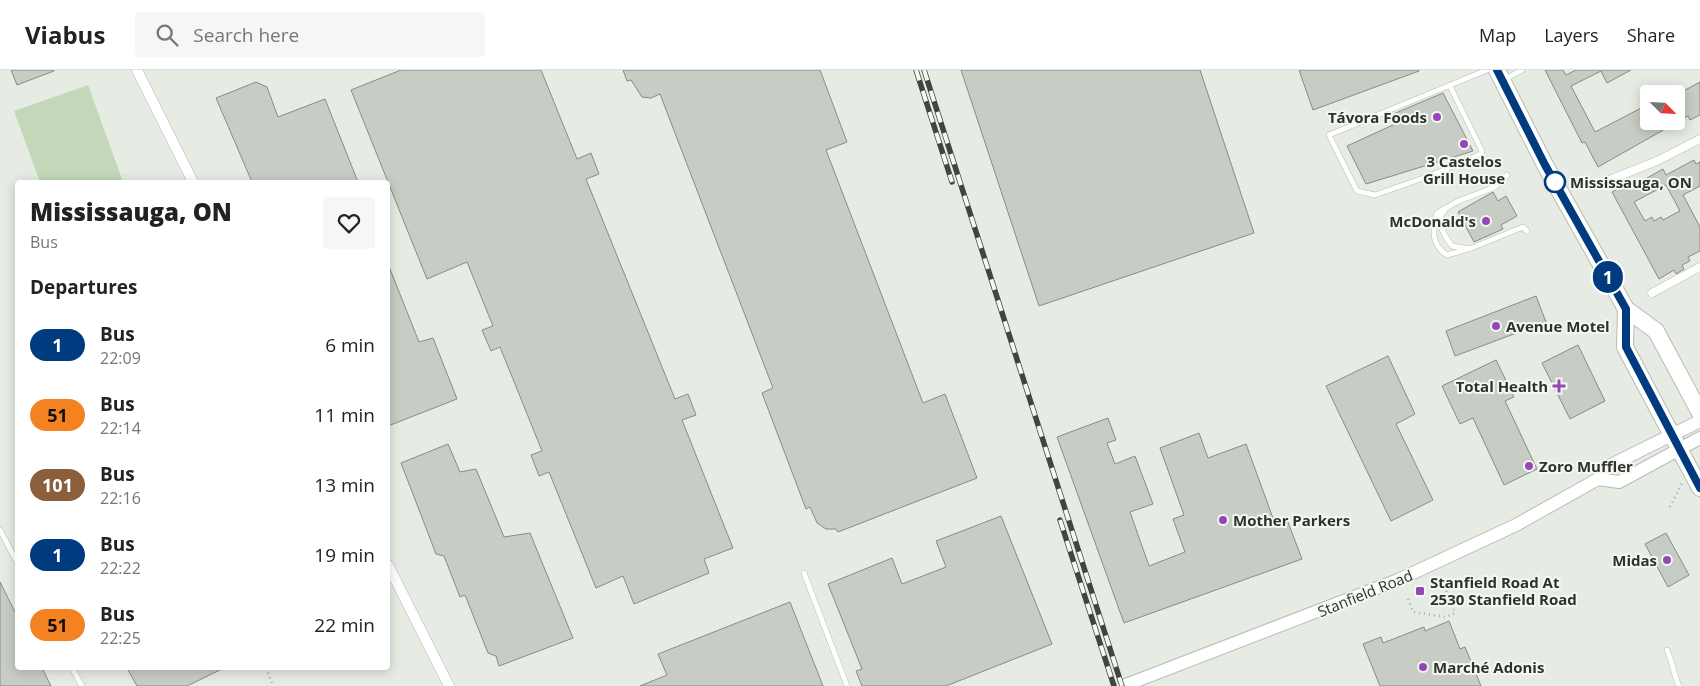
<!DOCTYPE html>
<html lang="en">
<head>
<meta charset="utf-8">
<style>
  :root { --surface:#fff; --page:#f6f6f6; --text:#222; --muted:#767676; --line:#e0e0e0 }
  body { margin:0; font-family:"Open Sans",sans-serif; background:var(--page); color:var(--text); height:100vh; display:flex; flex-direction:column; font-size:19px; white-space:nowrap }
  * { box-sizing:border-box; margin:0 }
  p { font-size:16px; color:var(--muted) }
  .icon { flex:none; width:28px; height:28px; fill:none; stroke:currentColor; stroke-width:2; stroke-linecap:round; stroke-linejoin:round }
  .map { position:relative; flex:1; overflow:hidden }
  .panel { position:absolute; left:15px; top:110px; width:375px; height:490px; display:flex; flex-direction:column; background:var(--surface); border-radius:5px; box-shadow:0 2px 12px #0003 }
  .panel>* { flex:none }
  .badge { padding:0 10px; border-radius:16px; font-size:18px; line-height:32px }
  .needle { width:32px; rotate:114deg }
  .buttons { position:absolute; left:1640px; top:15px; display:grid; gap:10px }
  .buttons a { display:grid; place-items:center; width:45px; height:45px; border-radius:5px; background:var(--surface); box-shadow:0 2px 12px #0003; font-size:25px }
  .map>.badge { position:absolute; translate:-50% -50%; box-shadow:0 0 0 2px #fff }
  h2 { padding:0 15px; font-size:19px; line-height:45px }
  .round { display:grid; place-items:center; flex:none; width:52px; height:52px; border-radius:5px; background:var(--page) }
  .overview { display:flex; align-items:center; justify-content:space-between; height:85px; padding:0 15px }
  h1 { font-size:24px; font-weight:800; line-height:38px }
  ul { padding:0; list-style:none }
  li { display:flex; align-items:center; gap:15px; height:70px; padding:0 15px }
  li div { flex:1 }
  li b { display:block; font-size:19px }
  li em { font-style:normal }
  li .badge { min-width:55px; font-weight:700; text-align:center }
  header { display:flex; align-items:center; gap:30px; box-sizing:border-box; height:70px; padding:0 25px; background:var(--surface); border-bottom:1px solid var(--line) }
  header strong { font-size:24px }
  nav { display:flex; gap:28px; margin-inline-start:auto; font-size:18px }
  .search { width:350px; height:45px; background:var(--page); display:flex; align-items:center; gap:12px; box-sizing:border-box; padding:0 18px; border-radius:5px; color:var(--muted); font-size:19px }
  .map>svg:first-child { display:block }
  .green { fill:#c4d7b8 }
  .building { fill:#c7ccc4; stroke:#878c85; fill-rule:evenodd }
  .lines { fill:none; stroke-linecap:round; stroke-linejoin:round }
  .service-casing { stroke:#b7bcb4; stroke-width:6 }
  .pedestrian-casing { stroke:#b7bcb4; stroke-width:9 }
  .minor-casing { stroke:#b7bcb4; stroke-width:11 }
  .tertiary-casing { stroke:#b7bcb4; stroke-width:14 }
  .primary-casing { stroke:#b7bcb4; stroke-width:18 }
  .path { stroke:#a6aba3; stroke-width:2.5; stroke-dasharray:1 4; stroke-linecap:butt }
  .service { stroke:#fff; stroke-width:5 }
  .pedestrian { stroke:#fff; stroke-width:8 }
  .minor { stroke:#fff; stroke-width:10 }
  .tertiary { stroke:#fff; stroke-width:12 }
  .primary { stroke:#fff; stroke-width:16 }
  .rail-casing { stroke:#424440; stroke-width:5.5 }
  .rail { stroke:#f3f9f0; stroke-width:4; stroke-dasharray:11; stroke-linecap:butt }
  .line-casing { stroke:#fff; stroke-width:11 }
  .line { stroke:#003b80; stroke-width:8 }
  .poi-dot { fill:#9547b7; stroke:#f3f9f0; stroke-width:2 }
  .stop-dot { fill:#fff; stroke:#003b80; stroke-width:2.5 }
  .labels { text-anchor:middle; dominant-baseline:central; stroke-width:4; stroke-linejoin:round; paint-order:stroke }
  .poi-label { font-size:15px; font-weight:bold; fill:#2f312d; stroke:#f3f9f0; text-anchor:start }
  .stop-label { font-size:15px; font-weight:bold; fill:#2f312d; stroke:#f3f9f0; text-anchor:start }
  .street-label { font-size:15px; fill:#2f312d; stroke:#f3f9f0 }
</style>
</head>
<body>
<header>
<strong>Viabus</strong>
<div class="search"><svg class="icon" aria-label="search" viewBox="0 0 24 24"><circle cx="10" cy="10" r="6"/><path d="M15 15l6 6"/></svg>Search here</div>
<nav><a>Map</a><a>Layers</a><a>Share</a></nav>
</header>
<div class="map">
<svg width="1700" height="616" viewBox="0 0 1700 616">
  <rect width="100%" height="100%" fill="#e6ece3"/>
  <!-- green -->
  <path class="green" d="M88,15L123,112H40L14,41Z"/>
  <!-- building -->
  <g class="building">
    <path d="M11,0H54V1L17,15Z"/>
    <path d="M401,0H541L577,89L591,83L599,104L586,109L675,329L688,324L696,345L682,350L733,478L704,489L709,503L634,534L623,506L596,518L549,402L539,406L531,385L542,381L500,277L491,281L482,260L493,256L467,192L427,209L351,20Z"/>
    <path d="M623,0H820L847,72L826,80L923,333L945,324L977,408L838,462L836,459H826L817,453L810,437L806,439L762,323L773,318L660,24L651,28L642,27L631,10L627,11Z"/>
    <path d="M961,0H1200L1254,163L1039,236Z"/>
    <path d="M1299,0H1419V1L1313,40Z"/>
    <path d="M1545,0H1563L1566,5L1576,0H1631L1607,13L1601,1L1571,16L1595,62L1649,34V51H1676V25L1700,12V45L1690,50L1688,46L1598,97L1585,72L1582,73Z"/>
    <path d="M256,12L267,17L278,47L325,29L358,112H252L216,28Z"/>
    <path d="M1443,23L1473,81L1366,114L1347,76L1395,54L1391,45Z"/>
    <path d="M1694,90L1696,94L1700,92V116L1683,125L1700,157V181L1688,187L1690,191L1682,195L1684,199L1676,204L1674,200L1659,209L1612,122L1623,116L1626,120L1663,99L1666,105ZM1666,115L1680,141L1663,150L1661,147L1654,151L1652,147L1645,151L1634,132Z"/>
    <path d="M1493,122L1498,131L1506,126L1517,146L1501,155L1503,159L1474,172L1458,142Z"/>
    <path d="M388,194L419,272L433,268L457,329L388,356Z"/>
    <path d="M1536,226L1546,252L1455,286L1446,261Z"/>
    <path d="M1578,275L1605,331L1570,349L1542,293Z"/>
    <path d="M1388,286L1415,344L1396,354L1433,430L1391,451L1326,316Z"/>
    <path d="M1496,290L1514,327L1505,331L1537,399L1504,415L1473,348L1460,354L1442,316Z"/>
    <path d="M1108,348L1116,370L1107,373L1115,394L1135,386L1153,434L1130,442L1149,496L1185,482L1173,449L1184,445L1160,378L1199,363L1208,388L1246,374L1274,451L1286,447L1302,489L1124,553L1057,367Z"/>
    <path d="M448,374L460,402L476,399L504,467L530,463L573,568L499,596L496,586L488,583L465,525L460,527L444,486L436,484L401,393Z"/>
    <path d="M1001,446L1052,574L946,616H862L856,601L862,599L828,514L892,488L902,514L946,497L936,471Z"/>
    <path d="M1666,463L1689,505L1668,517L1645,474Z"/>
    <path d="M0,512L18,548V598H42L51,616H0Z"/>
    <path d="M790,532L823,616H640L667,605L658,584Z"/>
    <path d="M1449,551L1460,579L1465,577L1481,616H1380L1363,574L1381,567L1383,573L1424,557L1425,561Z"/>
    <path d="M127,598H224L187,616H137Z"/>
  </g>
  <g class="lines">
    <defs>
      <g id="service">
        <path d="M1505,9L1522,0"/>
        <path d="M1450,16L1482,81L1481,84L1432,105L1375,125L1357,121L1329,65L1487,0"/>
        <path d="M1507,105C1504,108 1500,113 1496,116C1469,131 1417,132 1452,176L1469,179L1523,157L1527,161"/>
        <path d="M1445,138L1437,143C1432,159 1431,175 1447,185L1465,180"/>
        <path d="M0,460L18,494"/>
        <path d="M804,503L847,616"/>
        <path d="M1667,580C1673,593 1673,603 1679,616"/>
        <path d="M72,598L82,616"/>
      </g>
      <g id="pedestrian">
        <path d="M1594,116L1657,91L1700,69"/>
        <path d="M1652,223L1700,197"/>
      </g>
      <g id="minor">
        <path d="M137,0L193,112"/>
        <path d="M388,495L449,616"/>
      </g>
      <g id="tertiary">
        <path d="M1598,409L1619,412L1700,368"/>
        <path d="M1123,616L1398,510L1516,455L1598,409L1607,397L1700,351"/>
      </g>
      <g id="primary">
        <path d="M1497,0L1545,95L1626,239L1656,261L1700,343"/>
        <path d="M1626,239L1625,277L1700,418"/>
      </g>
    </defs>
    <!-- service casing -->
    <use href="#service" class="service-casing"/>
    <!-- pedestrian casing -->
    <use href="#pedestrian" class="pedestrian-casing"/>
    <!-- minor casing -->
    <use href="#minor" class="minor-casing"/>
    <!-- tertiary casing -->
    <use href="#tertiary" class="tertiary-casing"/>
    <!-- primary casing -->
    <use href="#primary" class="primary-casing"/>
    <!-- path -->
    <g class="path">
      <path d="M1670,437L1682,413"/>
      <path d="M1408,529L1413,542L1446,547L1455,543L1444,515"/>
      <path d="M266,598L273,616"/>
    </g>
    <!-- service -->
    <use href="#service" class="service"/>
    <!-- pedestrian -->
    <use href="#pedestrian" class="pedestrian"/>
    <!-- minor -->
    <use href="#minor" class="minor"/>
    <!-- tertiary -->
    <use href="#tertiary" class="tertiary"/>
    <!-- primary -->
    <use href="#primary" class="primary"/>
    <defs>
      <g id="rail">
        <path d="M916,0L952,112"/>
        <path d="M924,0L1122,616"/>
        <path d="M1060,450L1114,616"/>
      </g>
    </defs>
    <!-- rail casing -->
    <use href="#rail" class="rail-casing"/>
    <!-- rail -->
    <use href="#rail" class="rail"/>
  </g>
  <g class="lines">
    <defs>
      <path id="line" d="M1497,0L1545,95L1626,239V277L1700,418"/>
    </defs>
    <!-- line casing -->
    <use href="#line" class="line-casing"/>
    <!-- line -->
    <use href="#line" class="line"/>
  </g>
  <!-- markers -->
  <g class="poi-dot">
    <circle cx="1437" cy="47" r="5"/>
    <circle cx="1464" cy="74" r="5"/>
    <circle cx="1486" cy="151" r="5"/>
    <circle cx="1496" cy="256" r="5"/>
    <path d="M1556.5 308.5h5v5h5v5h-5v5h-5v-5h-5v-5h5z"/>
    <circle cx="1529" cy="396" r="5"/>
    <circle cx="1223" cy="450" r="5"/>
    <circle cx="1667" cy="490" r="5"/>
    <rect x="1415" y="516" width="10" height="10" rx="2.5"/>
    <circle cx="1423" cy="597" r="5"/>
  </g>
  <circle class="stop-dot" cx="1555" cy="112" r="10"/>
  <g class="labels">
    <!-- poi labels -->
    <g class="poi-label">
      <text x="1427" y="47" text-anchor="end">Távora Foods</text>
      <text x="1464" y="91" text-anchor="middle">3 Castelos<tspan x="1464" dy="17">Grill House</tspan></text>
      <text x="1476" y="151" text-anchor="end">McDonald's</text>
      <text x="1506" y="256">Avenue Motel</text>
      <text x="1548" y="316" text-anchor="end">Total Health</text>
      <text x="1539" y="396">Zoro Muffler</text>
      <text x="1233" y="450">Mother Parkers</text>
      <text x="1657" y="490" text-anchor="end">Midas</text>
      <text x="1430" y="512">Stanfield Road At<tspan x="1430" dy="17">2530 Stanfield Road</tspan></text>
      <text x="1433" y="597">Marché Adonis</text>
    </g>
    <!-- stop labels -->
    <g class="stop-label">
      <text x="1570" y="112">Mississauga, ON</text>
    </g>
    <!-- street labels -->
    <g class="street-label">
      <text transform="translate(1365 523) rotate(-22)">Stanfield Road</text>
    </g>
  </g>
</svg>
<div class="buttons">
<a><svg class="needle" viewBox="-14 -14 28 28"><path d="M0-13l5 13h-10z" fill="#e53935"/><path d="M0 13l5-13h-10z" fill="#767676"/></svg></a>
</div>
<b class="badge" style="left:1608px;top:207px;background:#003b80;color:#fff">1</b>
<section class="panel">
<div class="overview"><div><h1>Mississauga, ON</h1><p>Bus</p></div><a class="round"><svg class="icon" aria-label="heart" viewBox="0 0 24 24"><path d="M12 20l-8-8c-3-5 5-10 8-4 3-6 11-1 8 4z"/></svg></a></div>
<h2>Departures</h2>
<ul>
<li><span class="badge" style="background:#003b80;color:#fff">1</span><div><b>Bus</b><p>22:09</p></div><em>6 min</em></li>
<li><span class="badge" style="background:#f58220;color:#111">51</span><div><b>Bus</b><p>22:14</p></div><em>11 min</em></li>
<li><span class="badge" style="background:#8b5e3c;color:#fff">101</span><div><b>Bus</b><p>22:16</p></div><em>13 min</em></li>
<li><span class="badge" style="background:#003b80;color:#fff">1</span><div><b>Bus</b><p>22:22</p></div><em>19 min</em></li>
<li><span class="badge" style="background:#f58220;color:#111">51</span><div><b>Bus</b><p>22:25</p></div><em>22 min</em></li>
</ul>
</section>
</div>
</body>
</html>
